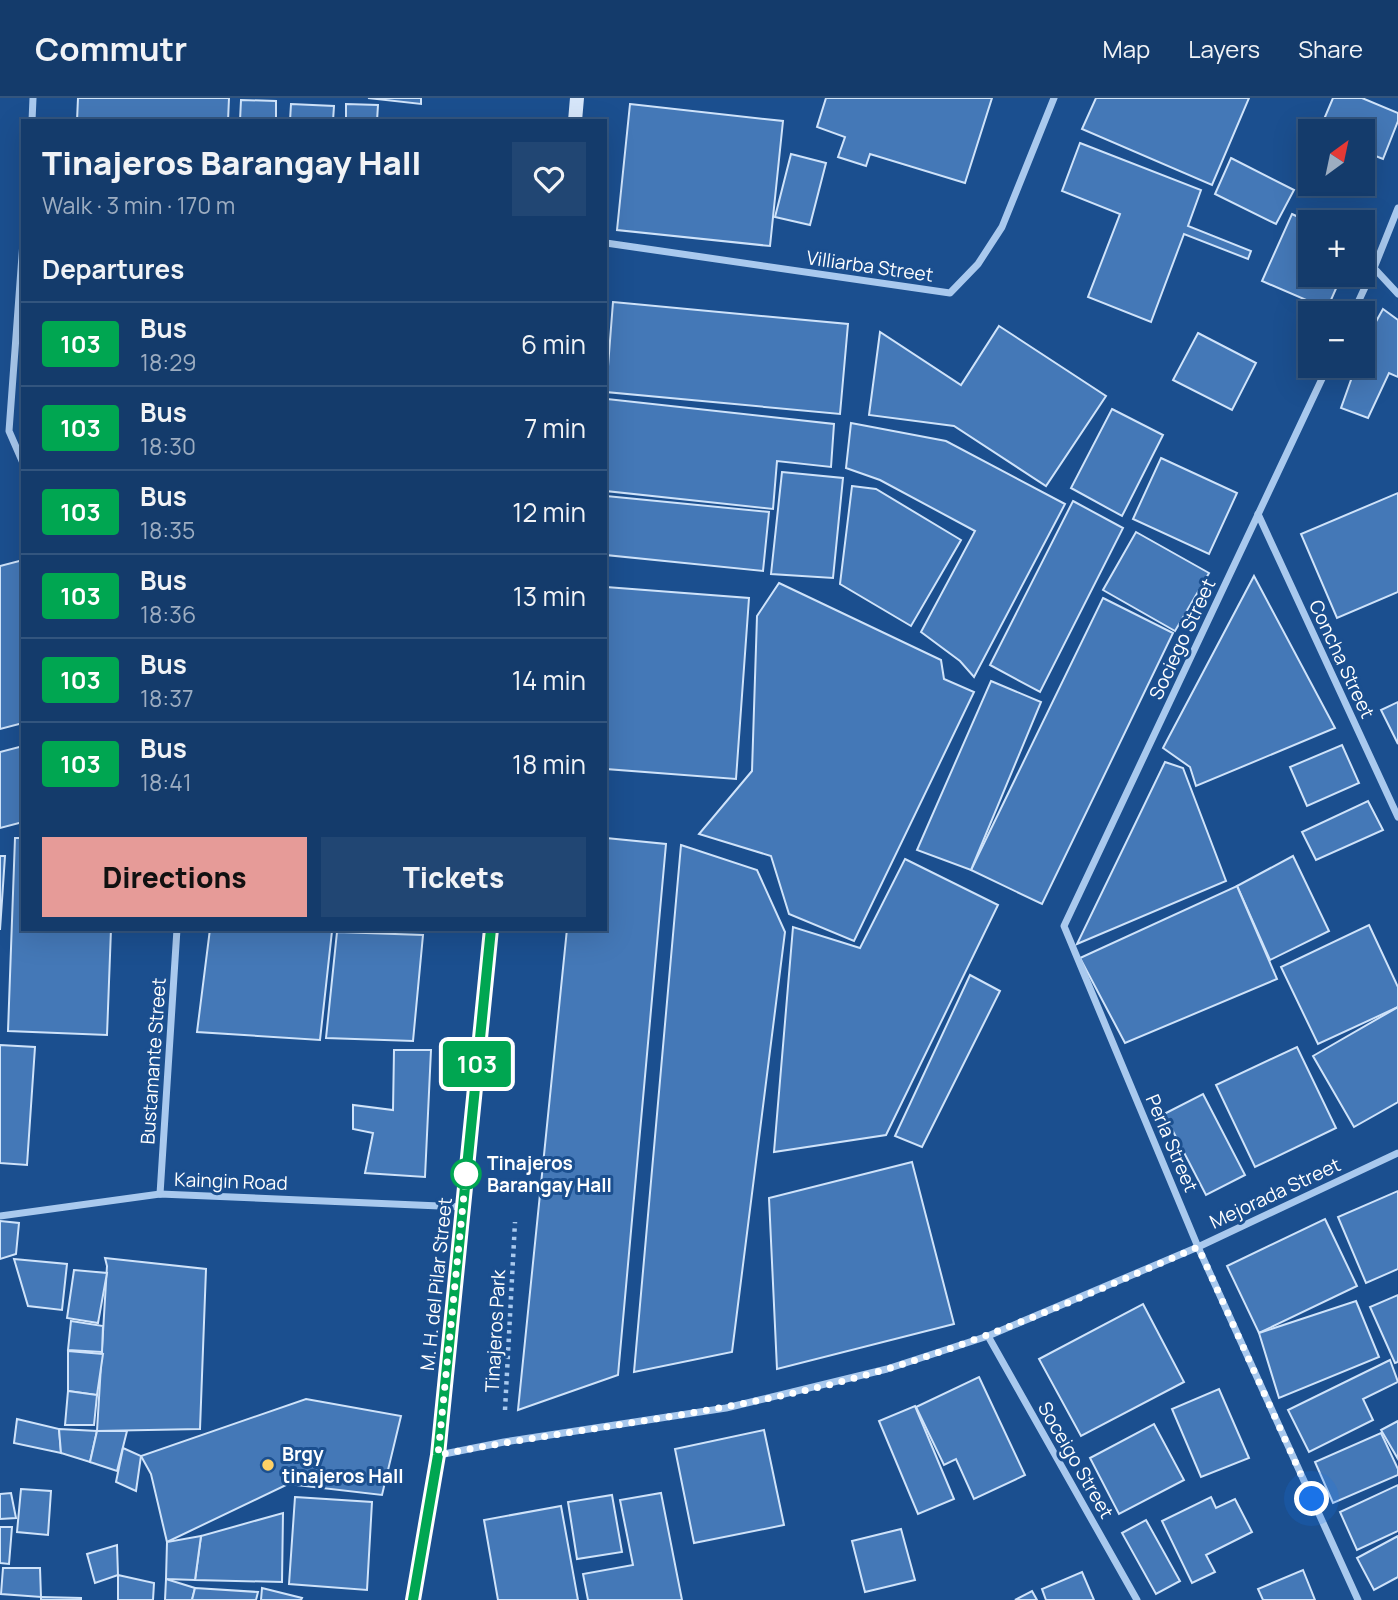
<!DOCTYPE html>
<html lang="en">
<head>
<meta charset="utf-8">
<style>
  :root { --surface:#143b6b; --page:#214673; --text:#f1f3f6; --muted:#9dadc1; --line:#33557e; --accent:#e69b98 }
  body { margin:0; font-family:Manrope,sans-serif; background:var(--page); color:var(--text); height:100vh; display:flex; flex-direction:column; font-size:26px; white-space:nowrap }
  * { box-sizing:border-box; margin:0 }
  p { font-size:23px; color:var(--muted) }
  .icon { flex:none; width:38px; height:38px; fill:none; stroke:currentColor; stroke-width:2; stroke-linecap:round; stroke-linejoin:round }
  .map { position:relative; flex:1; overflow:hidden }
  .panel { position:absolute; left:21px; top:21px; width:586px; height:812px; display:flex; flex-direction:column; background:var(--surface); border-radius:0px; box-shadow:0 7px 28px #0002,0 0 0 2px var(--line) }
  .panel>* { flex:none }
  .badge { padding:0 14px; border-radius:5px; font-size:24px; line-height:46px }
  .needle { width:46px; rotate:33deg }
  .controls { position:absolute; left:1298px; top:21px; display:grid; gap:14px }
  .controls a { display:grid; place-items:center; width:77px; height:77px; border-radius:0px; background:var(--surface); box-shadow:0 7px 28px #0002,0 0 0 2px var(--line); font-size:35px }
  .you { position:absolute; width:35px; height:35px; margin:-18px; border:5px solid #fff; border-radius:50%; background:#1a73e8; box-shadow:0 0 0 10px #1a73e833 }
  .map>.badge { position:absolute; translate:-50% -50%; box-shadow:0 0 0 4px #fff }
  h2 { padding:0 21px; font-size:26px; line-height:63px }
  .round { display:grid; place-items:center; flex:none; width:74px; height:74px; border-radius:0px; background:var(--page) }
  .overview { display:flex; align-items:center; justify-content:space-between; height:119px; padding:0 21px }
  h1 { font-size:33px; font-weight:800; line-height:52px }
  .primary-button { display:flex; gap:14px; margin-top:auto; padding:14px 21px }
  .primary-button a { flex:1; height:80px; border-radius:0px; background:var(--accent); color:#111; font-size:28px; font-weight:800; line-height:80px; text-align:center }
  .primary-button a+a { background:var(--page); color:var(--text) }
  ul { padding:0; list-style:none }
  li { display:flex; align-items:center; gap:21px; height:84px; padding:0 21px; border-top:2px solid var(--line) }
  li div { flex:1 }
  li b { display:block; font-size:26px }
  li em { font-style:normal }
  li .badge { min-width:77px; font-weight:700; text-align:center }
  header { display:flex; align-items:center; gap:42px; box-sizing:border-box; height:98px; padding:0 35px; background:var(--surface); border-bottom:2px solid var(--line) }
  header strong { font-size:33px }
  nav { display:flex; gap:38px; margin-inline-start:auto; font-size:24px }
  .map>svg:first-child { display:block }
  .building { fill:#4478b7; stroke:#cfe3fa; stroke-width:2 }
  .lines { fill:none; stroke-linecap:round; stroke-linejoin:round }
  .path { stroke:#a9c9ee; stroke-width:4.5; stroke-dasharray:3.5 5; stroke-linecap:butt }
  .minor { stroke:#a9c9ee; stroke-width:7 }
  .secondary { stroke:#d6e6fa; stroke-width:14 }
  .line-casing { stroke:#fff; stroke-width:16 }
  .line { stroke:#00a651; stroke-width:10 }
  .walk { stroke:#fff; stroke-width:7; stroke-dasharray:0 12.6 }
  .stop-dot { fill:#fff; stroke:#00a651; stroke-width:3.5 }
  .poi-dot { fill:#ffd166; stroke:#1b4f8f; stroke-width:2.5 }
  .labels { text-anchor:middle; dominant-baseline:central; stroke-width:6; stroke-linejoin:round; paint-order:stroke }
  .street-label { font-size:19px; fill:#fff; stroke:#1b4f8f }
  .stop-label { font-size:19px; font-weight:bold; fill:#fff; stroke:#1b4f8f; text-anchor:start }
  .poi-label { font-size:19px; font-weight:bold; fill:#fff; stroke:#1b4f8f; text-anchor:start }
</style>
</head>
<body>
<header>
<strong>Commutr</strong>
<nav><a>Map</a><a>Layers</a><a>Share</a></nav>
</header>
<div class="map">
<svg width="1398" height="1502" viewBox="0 0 1398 1502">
  <rect width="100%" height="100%" fill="#1b4f8f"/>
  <!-- building -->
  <g class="building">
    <path d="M78,0H229L228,23H77Z"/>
    <path d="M368,0H421V6Z"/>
    <path d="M826,0H992L965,85L870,56L866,68L838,59L845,39L817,29Z"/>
    <path d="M1096,0H1249L1212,87L1082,31Z"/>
    <path d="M1333,0H1362L1398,15V23L1383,61L1363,53V33H1319Z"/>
    <path d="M241,2L276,3V23H240Z"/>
    <path d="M291,6L334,8L333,23H290Z"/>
    <path d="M346,6L378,7L377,23H346Z"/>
    <path d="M630,6L783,23L770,148L617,132Z"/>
    <path d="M1080,45L1201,92L1188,128L1251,153L1248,161L1184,136L1151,224L1088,199L1120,116L1062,93Z"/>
    <path d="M791,56L826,65L810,127L775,119Z"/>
    <path d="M1231,60L1294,92L1276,126L1215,96Z"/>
    <path d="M1292,116L1311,125V177H1342L1327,211L1262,183Z"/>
    <path d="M613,204L848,226L840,316L606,294Z"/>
    <path d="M1383,211L1398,222V279L1389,275L1368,320L1341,310L1356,268H1363V247Z"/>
    <path d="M999,228L1106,298L1046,388L954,328L869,317L880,234L961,287Z"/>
    <path d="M1198,235L1256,265L1232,312L1173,282Z"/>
    <path d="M607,301L834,326L831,369L777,363L773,411L606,393Z"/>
    <path d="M1112,311L1163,337L1122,418L1071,390Z"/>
    <path d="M851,325L946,343L1065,406L974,579L960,563L921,534L975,433L880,382L846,370Z"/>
    <path d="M1161,360L1237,395L1209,456L1133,421Z"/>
    <path d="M782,374L843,380L833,480L771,476Z"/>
    <path d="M852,388L876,391L961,442L911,528L840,486Z"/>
    <path d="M1398,395V494L1337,520L1301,436Z"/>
    <path d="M606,398L769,414L763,473L606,457Z"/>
    <path d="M1073,403L1123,430L1040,594L990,567Z"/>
    <path d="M1136,434L1209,475L1175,533L1103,492Z"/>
    <path d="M23,462V625L0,631V468Z"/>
    <path d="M1254,478L1335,630L1196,688L1190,669L1163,650Z"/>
    <path d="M779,485L941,562L944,581L974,594L854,843L789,816L771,758L699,736L752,673L757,518Z"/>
    <path d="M606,489L749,500L736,681L606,671Z"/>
    <path d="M1103,500L1173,535L1042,806L971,772Z"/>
    <path d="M991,583L1041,604L971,772L917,752Z"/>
    <path d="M1398,604V646L1381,612Z"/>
    <path d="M1342,647L1359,685L1307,708L1290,669Z"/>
    <path d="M23,648V724L0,730V654Z"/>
    <path d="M1165,664L1183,670L1226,783L1077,846Z"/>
    <path d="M1368,703L1383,732L1316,762L1302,734Z"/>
    <path d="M15,740H23V831H111L107,937L8,933Z"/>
    <path d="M606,740L666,746L618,1277L518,1312L567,831H606Z"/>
    <path d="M681,747L757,772L785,834L732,1254L634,1274Z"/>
    <path d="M0,758H5L0,832Z"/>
    <path d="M1293,758L1329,833L1270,862L1237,788Z"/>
    <path d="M905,761L998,807L886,1037L774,1054L793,829L860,850Z"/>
    <path d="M1237,788L1277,881L1125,945L1080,860Z"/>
    <path d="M1369,827L1398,889V909L1318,946L1281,869Z"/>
    <path d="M210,831L332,833L320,942L197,934Z"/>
    <path d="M337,834L423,837L413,943L326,940Z"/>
    <path d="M970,877L1000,893L922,1049L895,1038Z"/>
    <path d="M1398,909V1004L1354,1029L1313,958Z"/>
    <path d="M0,947L35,949L27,1067L0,1065Z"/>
    <path d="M1297,949L1336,1030L1255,1069L1216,987Z"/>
    <path d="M394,952H431L425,1079L365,1075L373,1035L353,1031V1007L393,1012Z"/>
    <path d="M1203,996L1245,1077L1206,1097L1164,1016Z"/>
    <path d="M912,1064L954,1226L777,1271L769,1100Z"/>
    <path d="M1398,1093V1171L1366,1185L1338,1119Z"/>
    <path d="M1325,1121L1357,1188L1259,1235L1227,1168Z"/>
    <path d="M0,1123L19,1125L16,1156L0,1161Z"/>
    <path d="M105,1160L206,1171L200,1331L97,1333L107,1168Z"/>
    <path d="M14,1161L67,1166L62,1212L28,1208Z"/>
    <path d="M74,1172L107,1175L98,1225L67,1220Z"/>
    <path d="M1398,1197V1264L1395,1265L1370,1209Z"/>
    <path d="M1356,1203L1379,1259L1279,1300L1259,1235Z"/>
    <path d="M1143,1206L1184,1284L1081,1338L1039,1261Z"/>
    <path d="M71,1223L103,1228L102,1254L68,1252Z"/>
    <path d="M68,1253L103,1256L97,1297L68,1293Z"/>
    <path d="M1390,1262L1398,1284L1363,1301L1373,1322L1309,1354L1288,1312Z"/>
    <path d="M979,1279L1025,1377L974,1401L956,1361L944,1367L916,1309Z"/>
    <path d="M1219,1291L1249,1360L1201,1379L1172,1311Z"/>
    <path d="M68,1293L97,1297L94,1327H65Z"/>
    <path d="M306,1301L401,1318L382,1397L288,1386L167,1444L151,1376L141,1358Z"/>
    <path d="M915,1308L954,1401L918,1416L879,1323Z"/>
    <path d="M17,1321L59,1331L61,1355L14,1345Z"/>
    <path d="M1398,1323V1361L1381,1332Z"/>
    <path d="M1154,1326L1184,1382L1119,1416L1090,1360Z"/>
    <path d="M59,1331L97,1333L90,1364L61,1355Z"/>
    <path d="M764,1332L784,1427L694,1445L675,1351Z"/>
    <path d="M97,1333H127L117,1373L90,1364Z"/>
    <path d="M1381,1335L1398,1371V1377L1333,1405L1315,1364Z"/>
    <path d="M123,1350L141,1358L136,1393L116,1384Z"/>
    <path d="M1398,1387V1433L1357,1452L1340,1414Z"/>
    <path d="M21,1391L51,1393L48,1437L17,1434Z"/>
    <path d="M11,1395L16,1420L0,1421V1396Z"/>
    <path d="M661,1395L682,1502H588L583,1476L633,1467L620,1402Z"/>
    <path d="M612,1397L622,1454L577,1461L568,1404Z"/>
    <path d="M295,1399L372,1404L367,1492L289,1486Z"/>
    <path d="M1211,1399L1216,1410L1235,1401L1252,1434L1206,1457L1215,1474L1192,1485L1162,1423Z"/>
    <path d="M561,1408L578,1502H498L484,1422Z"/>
    <path d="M283,1415L282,1484L195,1482L201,1438Z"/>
    <path d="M1146,1422L1180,1483L1156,1496L1122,1435Z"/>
    <path d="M0,1429H12L9,1466L0,1465Z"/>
    <path d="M901,1431L915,1482L865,1494L852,1443Z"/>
    <path d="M201,1438L195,1482L166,1481L167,1444Z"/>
    <path d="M1398,1438V1479L1374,1492L1357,1460Z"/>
    <path d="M117,1447L118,1477L95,1485L87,1456Z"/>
    <path d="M3,1470H40L41,1499L1,1496Z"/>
    <path d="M1303,1472L1315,1502H1263L1258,1491Z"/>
    <path d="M1082,1474L1094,1502H1046L1042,1491Z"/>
    <path d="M118,1477L154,1485L153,1502H118Z"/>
    <path d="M166,1481L195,1490L192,1502H165Z"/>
    <path d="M195,1490L258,1494L256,1502H192Z"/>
    <path d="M262,1490L302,1500L301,1502H261Z"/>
    <path d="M1032,1493L1037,1502H1015Z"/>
    <path d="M41,1499L81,1500V1502H41Z"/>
  </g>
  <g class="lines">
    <!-- path -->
    <path class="path" d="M505,1312L515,1124"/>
    <!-- minor -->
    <g class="minor">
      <path d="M32,23L33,0"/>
      <path d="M23,144L9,333L23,365"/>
      <path d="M606,145L950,195L978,166L1002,129L1054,0"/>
      <path d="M1374,170L1398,196"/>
      <path d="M1353,215L1374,170L1398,110"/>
      <path d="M1328,268L1064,828L1198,1149L1358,1502"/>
      <path d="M1258,416L1398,719"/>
      <path d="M160,1096L177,831"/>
      <path d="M0,1118L160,1096L463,1109"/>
      <path d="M988,1238L1137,1502"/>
      <path d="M439,1357L504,1344L726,1310L887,1271L988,1238L1198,1149L1398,1055"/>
    </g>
    <!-- secondary -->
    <g class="secondary">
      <path d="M575,23L577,0"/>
      <path d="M413,1502L438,1357L491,831"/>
    </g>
  </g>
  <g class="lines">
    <defs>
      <path id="line" d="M413,1502L438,1357L491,831"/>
    </defs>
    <!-- line casing -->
    <use href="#line" class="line-casing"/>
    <!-- line -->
    <use href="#line" class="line"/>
    <!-- walk -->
    <path class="walk" d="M466,1076L438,1357C588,1328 740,1315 887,1271C994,1239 1096,1193 1198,1149L1312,1401"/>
  </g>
  <!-- markers -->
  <circle class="stop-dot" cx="466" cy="1076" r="14"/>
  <circle class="poi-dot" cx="268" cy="1367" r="7"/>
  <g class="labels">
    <!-- street labels -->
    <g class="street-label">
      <text transform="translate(870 168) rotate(8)">Villiarba Street</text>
      <text transform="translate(1182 541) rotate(-65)">Sociego Street</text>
      <text transform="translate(1342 561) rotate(65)">Concha Street</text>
      <text transform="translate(153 963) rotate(-86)">Bustamante Street</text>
      <text transform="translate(1172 1045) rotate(67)">Perla Street</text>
      <text transform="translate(231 1083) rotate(2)">Kaingin Road</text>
      <text transform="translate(1275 1095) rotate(-25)">Mejorada Street</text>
      <text transform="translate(436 1186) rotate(-84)">M. H. del Pilar Street</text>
      <text transform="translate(495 1233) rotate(-87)">Tinajeros Park</text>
      <text transform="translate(1076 1362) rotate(60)">Soceigo Street</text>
    </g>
    <!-- stop labels -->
    <g class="stop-label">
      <text x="487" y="1065">Tinajeros<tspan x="487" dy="22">Barangay Hall</tspan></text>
    </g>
    <!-- poi labels -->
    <g class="poi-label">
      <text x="282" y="1356">Brgy<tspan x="282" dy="22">tinajeros Hall</tspan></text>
    </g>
  </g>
</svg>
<div class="controls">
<a><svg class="needle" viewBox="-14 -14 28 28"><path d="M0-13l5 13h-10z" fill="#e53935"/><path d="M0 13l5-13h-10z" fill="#9dadc1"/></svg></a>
<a>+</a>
<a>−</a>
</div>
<div class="you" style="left:1312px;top:1401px"></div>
<b class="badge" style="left:477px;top:966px;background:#00a651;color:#fff">103</b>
<section class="panel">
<div class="overview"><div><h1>Tinajeros Barangay Hall</h1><p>Walk · 3 min · 170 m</p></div><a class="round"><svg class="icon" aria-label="heart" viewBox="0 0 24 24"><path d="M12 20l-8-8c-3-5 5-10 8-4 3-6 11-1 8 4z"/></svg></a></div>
<h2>Departures</h2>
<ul>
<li><span class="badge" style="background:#00a651;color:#fff">103</span><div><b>Bus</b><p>18:29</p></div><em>6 min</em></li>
<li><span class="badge" style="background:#00a651;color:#fff">103</span><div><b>Bus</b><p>18:30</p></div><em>7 min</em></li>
<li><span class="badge" style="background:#00a651;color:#fff">103</span><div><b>Bus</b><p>18:35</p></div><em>12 min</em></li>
<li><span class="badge" style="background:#00a651;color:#fff">103</span><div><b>Bus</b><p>18:36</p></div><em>13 min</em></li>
<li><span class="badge" style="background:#00a651;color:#fff">103</span><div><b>Bus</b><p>18:37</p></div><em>14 min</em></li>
<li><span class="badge" style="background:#00a651;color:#fff">103</span><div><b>Bus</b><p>18:41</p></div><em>18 min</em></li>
</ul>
<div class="primary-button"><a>Directions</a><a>Tickets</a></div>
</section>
</div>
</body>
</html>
